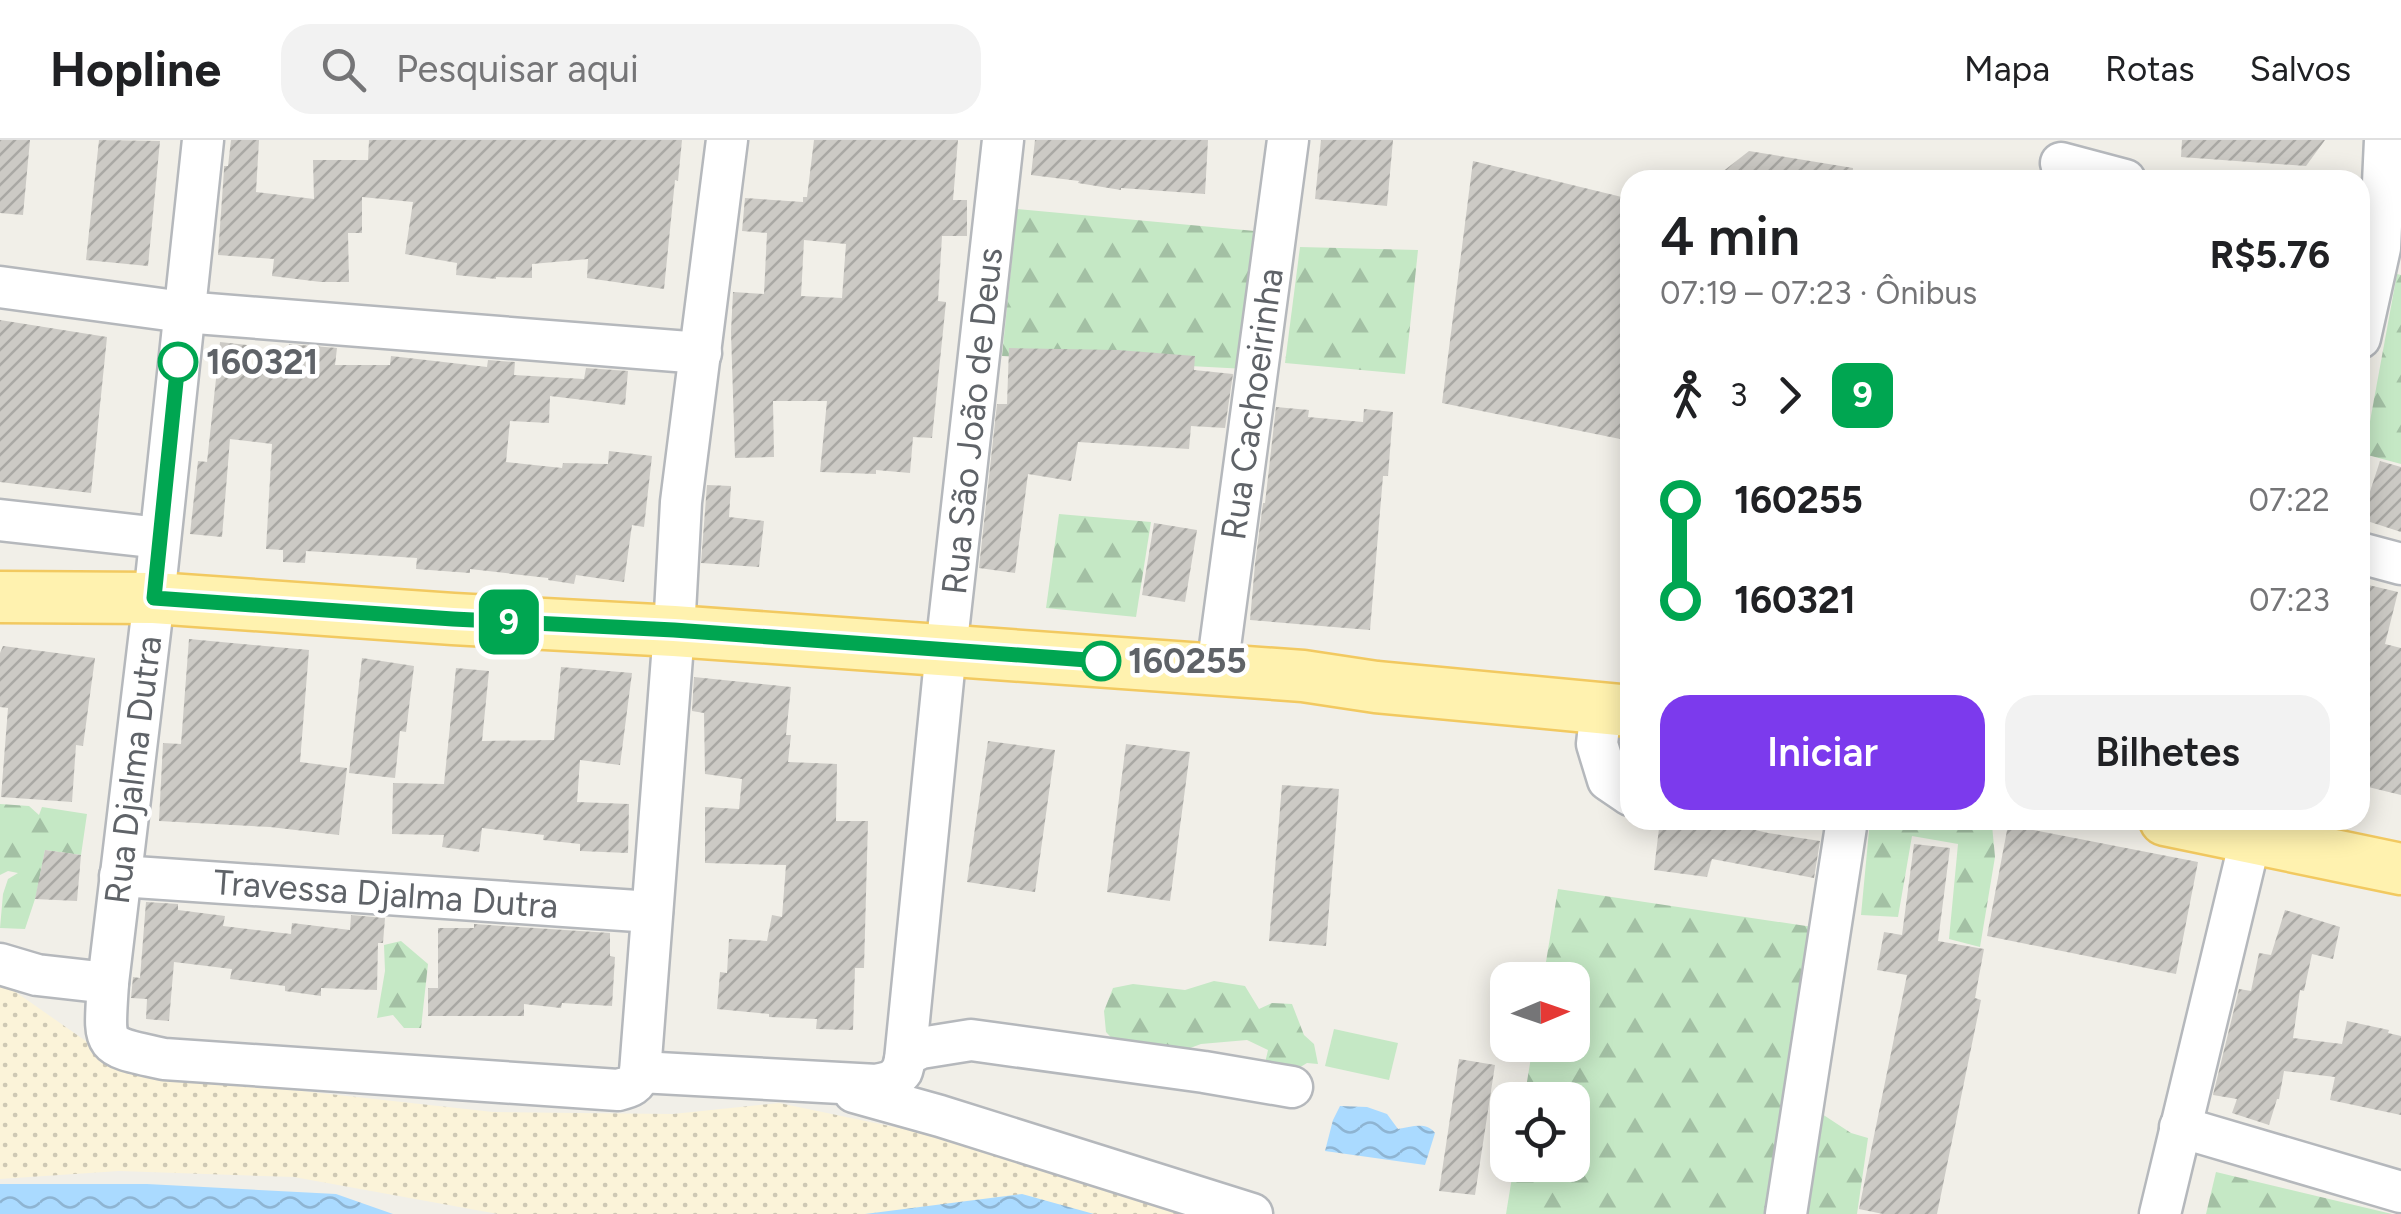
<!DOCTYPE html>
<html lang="pt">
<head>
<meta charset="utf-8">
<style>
  :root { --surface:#fff; --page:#f2f2f2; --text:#202124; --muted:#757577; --line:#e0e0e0; --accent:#7c3aed }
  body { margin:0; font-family:Figtree,sans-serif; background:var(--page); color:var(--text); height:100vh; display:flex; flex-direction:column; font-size:38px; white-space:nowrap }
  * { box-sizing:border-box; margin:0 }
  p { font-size:32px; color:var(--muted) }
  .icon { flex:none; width:55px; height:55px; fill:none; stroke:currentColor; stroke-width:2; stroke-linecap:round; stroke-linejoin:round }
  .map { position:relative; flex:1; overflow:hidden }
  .panel { position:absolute; left:1620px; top:30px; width:750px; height:660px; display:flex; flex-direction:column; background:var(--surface); border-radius:30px; box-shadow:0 5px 25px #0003 }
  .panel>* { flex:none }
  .badge { padding:0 20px; border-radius:15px; font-size:35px; line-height:65px }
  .needle { width:65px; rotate:88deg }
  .buttons { position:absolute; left:1490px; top:822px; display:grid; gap:20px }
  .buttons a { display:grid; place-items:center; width:100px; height:100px; border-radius:20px; background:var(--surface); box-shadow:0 5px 25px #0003; font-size:50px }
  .map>.badge { position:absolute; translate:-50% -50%; box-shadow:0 0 0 5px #fff }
  .legs { display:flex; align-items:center; gap:15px; height:110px; padding:0 40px; font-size:32px }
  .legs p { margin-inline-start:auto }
  .headline { display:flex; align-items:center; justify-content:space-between; height:170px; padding:0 40px }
  h1 { font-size:55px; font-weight:600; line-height:75px }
  .cta { display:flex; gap:20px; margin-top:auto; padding:20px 40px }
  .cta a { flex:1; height:115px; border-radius:30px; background:var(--accent); color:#fff; font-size:40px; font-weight:600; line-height:115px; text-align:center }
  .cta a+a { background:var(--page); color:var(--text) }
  ul { padding:0 40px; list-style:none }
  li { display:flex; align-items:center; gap:35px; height:100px; font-size:38px }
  li i { display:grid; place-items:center; width:15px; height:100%; margin:0 12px; background:currentColor }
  li i::after { content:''; width:25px; height:25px; margin:-12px; border:8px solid; border-radius:50%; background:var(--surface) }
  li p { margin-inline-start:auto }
  li:first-child i { background:linear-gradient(#0000 50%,currentColor 0) }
  li:last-child i { background:linear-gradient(currentColor 50%,#0000 0) }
  header { display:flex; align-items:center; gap:60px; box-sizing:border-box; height:140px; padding:0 50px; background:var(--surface); border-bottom:2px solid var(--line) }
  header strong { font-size:48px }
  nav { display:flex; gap:55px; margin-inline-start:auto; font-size:35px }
  .search { width:700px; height:90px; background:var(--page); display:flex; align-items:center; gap:25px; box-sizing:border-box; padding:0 35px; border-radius:30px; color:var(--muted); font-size:38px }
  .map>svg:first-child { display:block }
  .forest { fill:url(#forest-firs) }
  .sand { fill:url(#sand-dots) }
  .pitch { fill:#c5e8c5 }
  .water { fill:url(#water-waves) }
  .building { fill:url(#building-hatch); fill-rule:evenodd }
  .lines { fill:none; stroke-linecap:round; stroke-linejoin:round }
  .minor-casing { stroke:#b5b8bc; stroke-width:45 }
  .major-casing { stroke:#f2c960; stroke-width:55 }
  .minor { stroke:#fff; stroke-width:40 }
  .major { stroke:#fff2af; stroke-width:50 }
  .line-1-casing { stroke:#fff; stroke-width:22 }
  .line-1 { stroke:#00a651; stroke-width:15 }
  .stop-1-dot { fill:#fff; stroke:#00a651; stroke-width:5 }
  .labels { text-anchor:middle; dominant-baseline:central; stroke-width:9; stroke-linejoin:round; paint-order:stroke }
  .stop-label { font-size:35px; font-weight:bold; fill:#5f6368; stroke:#fff; text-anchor:start }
  .street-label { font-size:35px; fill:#5f6368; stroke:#fff }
</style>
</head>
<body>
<header>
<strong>Hopline</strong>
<div class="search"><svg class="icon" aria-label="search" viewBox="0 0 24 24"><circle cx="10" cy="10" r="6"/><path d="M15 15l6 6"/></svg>Pesquisar aqui</div>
<nav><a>Mapa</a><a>Rotas</a><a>Salvos</a></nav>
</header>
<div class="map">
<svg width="2401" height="1074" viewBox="0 0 2401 1074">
  <defs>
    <pattern id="forest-firs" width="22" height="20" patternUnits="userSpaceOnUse" patternTransform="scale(2.5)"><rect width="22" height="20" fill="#c5e8c5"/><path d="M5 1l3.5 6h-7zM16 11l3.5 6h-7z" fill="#a3c0a4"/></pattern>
    <pattern id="sand-dots" width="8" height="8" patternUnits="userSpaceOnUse" patternTransform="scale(2.5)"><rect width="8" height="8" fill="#fbf3d9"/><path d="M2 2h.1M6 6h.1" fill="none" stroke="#cec8b4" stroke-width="1.8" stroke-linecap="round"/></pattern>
    <pattern id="water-waves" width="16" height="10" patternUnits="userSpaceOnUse" patternTransform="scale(2.5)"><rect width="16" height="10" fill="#aadaff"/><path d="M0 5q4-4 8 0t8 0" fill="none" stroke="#8eb4d2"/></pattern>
    <pattern id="building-hatch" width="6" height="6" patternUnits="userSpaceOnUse" patternTransform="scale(2.5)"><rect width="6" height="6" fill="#cccac5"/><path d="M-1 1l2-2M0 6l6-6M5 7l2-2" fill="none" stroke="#a9a8a4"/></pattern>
  </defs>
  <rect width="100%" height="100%" fill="#f1efe8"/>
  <!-- forest -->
  <g class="forest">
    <path d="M1017,69L1266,92L1246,229L1002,216Z"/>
    <path d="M1300,107L1418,110L1405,234L1285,223Z"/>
    <path d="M2397,134L2401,135V324L2364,314Z"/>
    <path d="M1059,374L1151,382L1136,477L1046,468Z"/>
    <path d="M0,664L29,666L39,675L42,667L87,674L81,715L45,710L36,756L25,789L0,788L3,754L8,739L18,733L8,731L0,735Z"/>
    <path d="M1870,680H1976L1992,685L1995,717L1980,807L1949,799L1958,704L1912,696L1898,777L1861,775Z"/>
    <path d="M1558,749L1826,789L1770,1074H1506L1514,1025H1572V960H1524L1533,905H1572V840H1543Z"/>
    <path d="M401,801L428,824L421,888H404L393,875L377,878L385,831L384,805Z"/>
    <path d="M1214,841L1245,846L1259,869L1272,863L1292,864L1304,895L1314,904L1318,924L1307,923L1297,929L1265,923L1268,910L1247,900L1201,904L1158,920L1124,911L1106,892L1104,871L1113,848L1133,844L1185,850Z"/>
    <path d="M1822,974L1851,993L1868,998L1857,1074H1796Z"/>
    <path d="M2216,1032L2392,1074H2206Z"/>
  </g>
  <!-- sand -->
  <path class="sand" d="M0,841L130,932L493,972L673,974L779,963L1019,1013L1258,1074H498L294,1037L119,1031L0,1039Z"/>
  <!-- pitch -->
  <path class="pitch" d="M1334,889L1398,903L1389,940L1325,926Z"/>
  <!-- water -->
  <g class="water">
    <path d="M1340,966L1367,967L1387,974L1398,989C1411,987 1426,981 1435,993L1425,1025L1325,1011L1333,980Z"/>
    <path d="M0,1044H147L336,1054L393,1074H0Z"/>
    <path d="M1022,1054L1094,1074H865Z"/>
  </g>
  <!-- building -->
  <g class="building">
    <path d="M0,0H30L23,75L0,73Z"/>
    <path d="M99,0L160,1L148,126L86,120Z"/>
    <path d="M231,0H259L256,52L314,59L313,20H368L369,0H682L678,41L675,40L664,149L587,138L588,119L532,124V138L496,137V139L456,135L457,123L405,114L413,62L362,57V93H348L349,142H321L272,136L274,119L218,115L224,30V26H228Z"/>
    <path d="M814,0H958L953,60H967V96H942L938,161L946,162L932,298L913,297L910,333L876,330V334L820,332L827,261H773L774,317L735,318L731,192L733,152L764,154L767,93L742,91L745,58L803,62V57H807ZM804,100L846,104L842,158L801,156Z"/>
    <path d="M1035,0H1208L1205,54L1121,48V50L1078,43L1079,41L1031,35Z"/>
    <path d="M1321,0H1393L1387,66L1315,59Z"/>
    <path d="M2182,0H2325L2306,26L2181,17Z"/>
    <path d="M1749,11L1853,28L1852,40H1712Z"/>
    <path d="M1473,21L1630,59V301L1442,263Z"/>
    <path d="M0,180L107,197L91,353L0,342Z"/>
    <path d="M220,202L247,205L244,227L286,230L289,204L337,208L335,225H390L391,216L487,227L488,220L515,222L514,235L584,239L586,228L628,231L625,265L550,256L549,283L510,281L506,322L562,328L563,323L608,324L609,311L652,316L644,387L632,385L624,442L576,435L574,444L548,440V438L470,429V433L416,429L417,418L306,411L305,423L283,422V410L266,409L272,304L230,299L222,397L190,394L198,321L207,322Z"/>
    <path d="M1009,208L1118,210L1195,216L1194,230L1233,234L1225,288L1191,286L1189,309L1078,302L1071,341L1028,334L1015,433L979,428L997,264H1007Z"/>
    <path d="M1276,267L1309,270L1308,277L1363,282L1364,269L1393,272L1388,336H1383L1370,490L1250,480L1255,424L1263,363H1265Z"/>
    <path d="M2380,321L2401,327V392L2361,379Z"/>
    <path d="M707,345L731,346L729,377L764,381L759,427L701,423Z"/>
    <path d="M1154,383L1197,390L1185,462L1142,455Z"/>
    <path d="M2360,443L2398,452L2385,504L2401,508V655L2360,645Z"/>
    <path d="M189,499L309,510L300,622L347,628L339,695L270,687L159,681L163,603L181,604Z"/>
    <path d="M3,506L95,518L83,606L76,605L72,662L1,657L8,568L0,567V513Z"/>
    <path d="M362,518L414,526L406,592L400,591L395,638L349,633Z"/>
    <path d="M561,527L632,533L620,625L580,620L577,662L629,664L628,713L580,711V704L543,700L544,695L482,688L479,712L442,707L444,695L392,694L393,643L444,644L456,528L489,531L482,601L554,600Z"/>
    <path d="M694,537L791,547L786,595H791L788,622L837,624L836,681H868L864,828H855L853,890L816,889L817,879L769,877V874L717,869L720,832L727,833L729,799L767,801L772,775L782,777L786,725L705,723V667L739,669L742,639L705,634L704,573L692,571Z"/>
    <path d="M988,601L1055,610L1035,752L967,742Z"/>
    <path d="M1126,604L1190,612L1170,761L1107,752Z"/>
    <path d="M1282,645L1339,649L1326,806L1269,801Z"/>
    <path d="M1660,680H1714L1768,693L1820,701L1814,738L1712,719L1707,737L1654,730Z"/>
    <path d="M2008,685L2198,722L2176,834L1987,796Z"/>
    <path d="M1914,704L1950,708L1938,801L1984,809L1975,858L1981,860L1937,1074H1883L1859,1069L1907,835L1877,830L1884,792L1902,795Z"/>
    <path d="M45,710L81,715L77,761L35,759Z"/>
    <path d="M146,762L178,764V770L225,776L223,786L291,794L292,783L350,790L351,775L385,778L383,803H378L377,850L321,848V856L285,851V846L230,839L232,829L174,822L169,881L146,879L147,859L131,858L133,837L140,838Z"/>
    <path d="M2285,770L2340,787L2333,819L2312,814L2304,851L2300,850L2293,898L2342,904L2347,881L2389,890L2388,893L2401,896V975L2330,960L2335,937L2284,931L2279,959H2277L2269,985L2232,973L2237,959L2213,955L2239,849L2251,851L2259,813L2271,815Z"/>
    <path d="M474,784L610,793V816L615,817L612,866L562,863L561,868L524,864V876H428V848H438V788H474Z"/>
    <path d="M1459,919L1495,925L1475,1055L1439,1051Z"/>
  </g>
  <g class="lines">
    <defs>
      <g id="minor">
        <path d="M203,0L154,458L108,843C104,909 100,905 164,919L618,950C630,947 637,945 640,932L674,491L681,362L727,0"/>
        <path d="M2061,23L2125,40"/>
        <path d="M0,147L183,172L701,213"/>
        <path d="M2360,198L2380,108L2385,0"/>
        <path d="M0,380L160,398"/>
        <path d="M2360,413L2401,424"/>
        <path d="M1217,529L1288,0"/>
        <path d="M1601,568L1597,604L1608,640L1630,655"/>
        <path d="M120,736L652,772"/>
        <path d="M0,824L37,835L108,843"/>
        <path d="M905,920L946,510L1003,0"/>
        <path d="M640,932L877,945L893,941L902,931L905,920L910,913L921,908L971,900L1204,932L1292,947"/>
        <path d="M854,952L940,976L1252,1074"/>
        <path d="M2180,987L2401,1052"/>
        <path d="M1786,1074L1847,680"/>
        <path d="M2160,1074L2255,680"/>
      </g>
      <g id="major">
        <path d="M0,457L154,458L453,479L674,491L1303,536L1376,547L1630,571"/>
        <path d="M2165,680L2401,729"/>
      </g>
    </defs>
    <!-- minor casing -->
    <use href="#minor" class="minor-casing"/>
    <!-- major casing -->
    <use href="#major" class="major-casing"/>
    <!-- minor -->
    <use href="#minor" class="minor"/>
    <!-- major -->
    <use href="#major" class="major"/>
  </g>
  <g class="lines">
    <defs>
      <path id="line-1" d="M178,222L154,458L453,479L674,490L1101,521"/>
    </defs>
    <!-- line-1 casing -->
    <use href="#line-1" class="line-1-casing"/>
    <!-- line-1 -->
    <use href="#line-1" class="line-1"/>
  </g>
  <!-- markers -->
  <g class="stop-1-dot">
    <circle cx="178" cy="222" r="18"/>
    <circle cx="1101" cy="521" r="18"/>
  </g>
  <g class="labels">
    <!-- stop labels -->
    <g class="stop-label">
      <text x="206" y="222">160321</text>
      <text x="1128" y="521">160255</text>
    </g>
    <!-- street labels -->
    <g class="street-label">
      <text transform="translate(1252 264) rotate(-82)">Rua Cachoeirinha</text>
      <text transform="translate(972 281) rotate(-84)">Rua São João de Deus</text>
      <text transform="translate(133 630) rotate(-83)">Rua Djalma Dutra</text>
      <text transform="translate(386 754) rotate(4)">Travessa Djalma Dutra</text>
    </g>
  </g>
</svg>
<div class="buttons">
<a><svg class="needle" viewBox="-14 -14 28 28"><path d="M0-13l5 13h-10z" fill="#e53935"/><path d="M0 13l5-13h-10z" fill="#757577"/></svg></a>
<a><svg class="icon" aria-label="locate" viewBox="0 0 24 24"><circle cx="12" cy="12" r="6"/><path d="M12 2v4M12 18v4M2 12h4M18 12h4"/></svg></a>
</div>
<b class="badge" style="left:509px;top:482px;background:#00a651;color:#fff">9</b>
<section class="panel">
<div class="headline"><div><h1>4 min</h1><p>07:19 – 07:23 · Ônibus</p></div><b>R$5.76</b></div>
<div class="legs"><svg class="icon" aria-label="walk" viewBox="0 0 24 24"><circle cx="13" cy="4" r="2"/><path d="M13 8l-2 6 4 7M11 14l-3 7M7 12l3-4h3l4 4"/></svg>3<svg class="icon" aria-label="forward" viewBox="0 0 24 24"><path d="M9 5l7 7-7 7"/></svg><b class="badge" style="background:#00a651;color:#fff">9</b></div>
<ul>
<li><i style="color:#00a651"></i><b>160255</b><p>07:22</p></li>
<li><i style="color:#00a651"></i><b>160321</b><p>07:23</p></li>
</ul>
<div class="cta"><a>Iniciar</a><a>Bilhetes</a></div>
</section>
</div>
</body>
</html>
